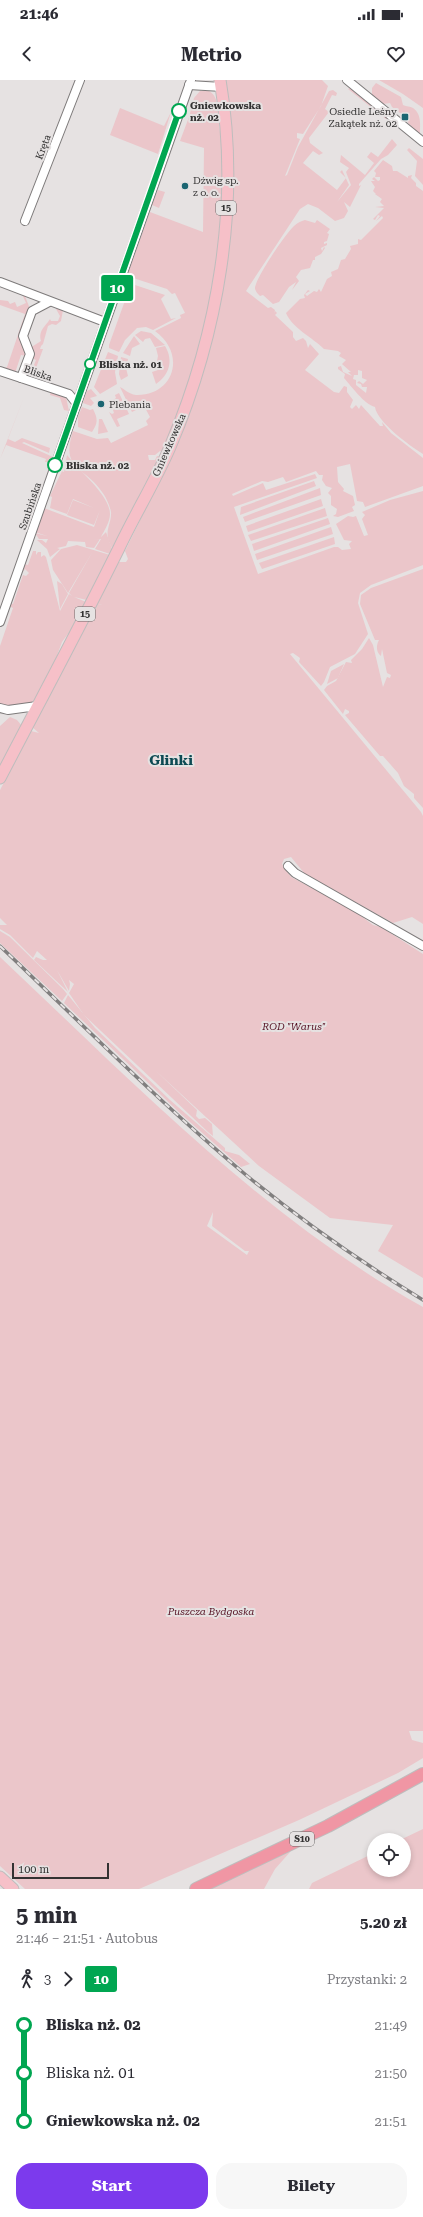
<!DOCTYPE html>
<html lang="pl">
<head>
<meta charset="utf-8">
<style>
  :root { --surface:#fff; --page:#f7f7f7; --text:#2b2b33; --muted:#7c7c81; --accent:#7c3aed }
  body { margin:0; font-family:"Roboto Serif",serif; background:var(--page); color:var(--text); height:100vh; display:flex; flex-direction:column; font-size:15px; white-space:nowrap }
  * { box-sizing:border-box; margin:0 }
  p { font-size:13px; color:var(--muted) }
  .icon { flex:none; width:22px; height:22px; fill:none; stroke:currentColor; stroke-width:2; stroke-linecap:round; stroke-linejoin:round }
  .map { position:relative; height:1809px; overflow:hidden }
  .panel { display:flex; flex-direction:column; background:var(--surface); flex:1 }
  .panel>* { flex:none }
  .badge { padding:0 8px; border-radius:3px; font-size:14px; line-height:26px }
  .controls { position:absolute; left:367px; top:1753px; display:grid; gap:8px }
  .controls a { display:grid; place-items:center; width:44px; height:44px; border-radius:50%; background:var(--surface); box-shadow:0 2px 6px #0003; font-size:20px }
  .scale { position:absolute; left:12px; bottom:10px; width:97px; box-sizing:border-box; padding-left:4px; border:2px solid #333232; border-top:0; font-size:11px; line-height:14px; white-space:nowrap; color:#333232; -webkit-text-stroke:3px #e6e2e2; paint-order:stroke }
  .map>.badge { position:absolute; translate:-50% -50%; box-shadow:0 0 0 2px #fff }
  .legs { display:flex; align-items:center; gap:6px; height:44px; padding:0 16px; font-size:13px }
  .legs p { margin-inline-start:auto }
  .head { display:flex; align-items:center; justify-content:space-between; height:68px; padding:0 16px }
  h1 { font-size:22px; font-weight:700; line-height:30px }
  .primary-button { display:flex; gap:8px; margin-top:auto; padding:8px 16px }
  .primary-button a { flex:1; height:46px; border-radius:16px; background:var(--accent); color:#fff; font-size:16px; font-weight:700; line-height:46px; text-align:center }
  .primary-button a+a { background:var(--page); color:var(--text) }
  ul { padding:0 16px; list-style:none }
  li { display:flex; align-items:center; gap:14px; height:48px; font-size:15px }
  li i { display:grid; place-items:center; width:6px; height:100%; margin:0 5px; background:currentColor }
  li i::after { content:''; width:10px; height:10px; margin:-5px; border:3px solid; border-radius:50%; background:var(--surface) }
  li p { margin-inline-start:auto }
  li:first-child i { background:linear-gradient(#0000 50%,currentColor 0) }
  li:last-child i { background:linear-gradient(currentColor 50%,#0000 0) }
  .status { display:flex; justify-content:space-between; align-items:center; height:28px; padding:0 20px; background:var(--surface); direction:ltr }
  .status svg { height:11px; fill:currentColor }
  header { display:flex; justify-content:space-between; align-items:center; height:52px; padding:0 16px; background:var(--surface); font-size:18px; font-weight:700 }
  .map>svg:first-child { display:block }
  .green { fill:#ebc6ca; fill-rule:evenodd }
  .lines { fill:none; stroke-linecap:round; stroke-linejoin:round }
  .minor-casing { stroke:#7e7b7b; stroke-width:10 }
  .major-casing { stroke:#bebdbd; stroke-width:13 }
  .highway-casing { stroke:#bebdbd; stroke-width:14 }
  .minor { stroke:#fff; stroke-width:8 }
  .major { stroke:#f6c0c8; stroke-width:11 }
  .highway { stroke:#f096a4; stroke-width:12 }
  .rail-casing { stroke:#817f7f; stroke-width:3.5 }
  .rail { stroke:#e6e2e2; stroke-width:2; stroke-dasharray:6; stroke-linecap:butt }
  .line-1-casing { stroke:#fff; stroke-width:9 }
  .line-1 { stroke:#00a651; stroke-width:6 }
  .stop-1-dot { fill:#fff; stroke:#00a651; stroke-width:2 }
  .poi-dot { fill:#1b6571; stroke:#e6e2e2; stroke-width:1.5 }
  .labels { text-anchor:middle; dominant-baseline:central; stroke-width:4; stroke-linejoin:round; paint-order:stroke }
  .shield { fill:#e6e2e2; stroke:#696767; stroke-width:1 }
  .shield-label { font-size:9px; font-weight:bold; fill:#333232 }
  .stop-label { font-size:10px; font-weight:bold; fill:#333232; stroke:#e6e2e2; text-anchor:start }
  .poi-label { font-size:10px; fill:#333232; stroke:#e6e2e2; text-anchor:start }
  .street-label { font-size:10px; fill:#333232; stroke:#e6e2e2 }
  .park-label { font-size:10px; font-style:italic; fill:#541022; stroke:#e6e2e2 }
  .district-label { font-size:14px; font-weight:bold; fill:#0d4a53; stroke:#e6e2e2 }
</style>
</head>
<body>
<div class="status"><b>21:46</b><svg viewBox="0 0 49 12"><path d="M0 12V9h3v3zM5 12V6h3v6zM10 12V3h3v9zM15 12V0h3v12zM26 1h20v11H26zM47 4h2v5h-2z"/></svg></div>
<header><svg class="icon" aria-label="back" viewBox="0 0 24 24"><path d="M15 5l-7 7 7 7"/></svg>Metrio<svg class="icon" aria-label="heart" viewBox="0 0 24 24"><path d="M12 20l-8-8c-3-5 5-10 8-4 3-6 11-1 8 4z"/></svg></header>
<div class="map">
<svg width="423" height="1809" viewBox="0 0 423 1809">
  <rect width="100%" height="100%" fill="#e6e2e2"/>
  <!-- green -->
  <g class="green">
    <path d="M226,0H322L328,6L321,26L303,54L297,53V58L300,59L285,96L287,95L298,67L329,11L333,10L337,13L336,16L332,15L325,29L329,32L309,58L310,63L323,73L319,75L313,71L303,83L337,110L346,98L340,92L342,90L349,105L337,122L351,105L346,92L349,88L340,82L341,75L365,95L374,83L367,77L371,72L378,77L392,59L397,65L388,75L381,79L359,104V106L361,105L350,127L344,122L348,131L344,138L335,141L318,128L308,124L300,129L246,211L268,228L271,227L275,230L274,234L275,231L277,233L275,235L293,252V257L296,261L303,258L306,261L308,268L310,264L319,274L305,290L334,312L339,313L344,306L347,307V312L353,320L350,327L352,329L356,325L359,329L361,325L380,346H383L382,342L391,353L423,378V406L365,427L363,422L357,421L350,384L337,387L338,402L344,409L343,411L353,416L355,425L352,427L354,431L338,437L333,436L336,434L337,429L331,425V416L328,413L332,408L326,406L322,400L323,395H319L316,391L286,402L283,397L268,402L262,401L232,414L233,416L263,403L266,410L315,394L317,398L234,427L258,494L334,467H338L342,470L351,469L349,464L352,461L344,460L336,444L348,436L353,437L356,436L364,456L368,455L362,439L365,435L362,432L390,420L423,411V485L371,505L360,513L358,523L368,554L355,574L330,587L324,602L321,606L299,582L300,578L293,573L290,574L421,732L423,736V844L412,837L393,843L305,794L291,777L284,779L282,784L291,797L352,829L373,845L381,847L423,874V1198L378,1171L393,1145L330,1138L259,1086L155,990L197,1030L196,1036L199,1039L205,1038L212,1044L213,1056L208,1052L84,935L69,913L74,904L69,900L70,904L69,911L57,890L68,912L34,880L36,877L43,880H47L37,871L33,878L10,855L0,849V845H7L0,838V710L31,651L39,653L32,647L95,523L102,525L95,523L119,482H126L128,479L125,471L180,359L197,311L217,238L224,205L231,142L229,32Z"/>
    <path d="M379,0H423V28L403,14Z"/>
    <path d="M376,3L401,17L403,25C407,27 410,26 413,28C422,34 420,46 420,55L408,43L407,38L392,27L390,23L383,24L372,16V8Z"/>
    <path d="M350,8L389,38L386,39L348,9Z"/>
    <path d="M200,11H209C220,17 217,33 219,44C230,119 217,220 193,293C184,320 173,346 163,373L160,371L155,375H148L149,380H155L157,376L161,377L112,468C102,451 112,445 111,432C110,426 106,417 102,412C85,386 60,391 73,351L97,359L108,358L111,363L148,345L146,341L150,337L144,326L132,332L120,307C125,309 128,314 136,315C174,316 187,274 155,251L181,238L180,235L185,233L175,213L172,214L167,209L127,196L150,132L203,152L204,68L180,61L189,37L194,18Z"/>
    <path d="M120,28L164,46L171,32L158,74L110,55Z"/>
    <path d="M409,68L423,79V105L415,96L417,81L407,70Z"/>
    <path d="M383,80L392,86L393,91H397L408,98V96L412,95L411,98L416,103V106L423,111V374C410,366 377,342 375,327C364,324 352,307 344,298L345,294L338,289V287L341,286L343,292L352,296L348,292H351L342,284L346,280L339,276L341,273L338,271L324,269C312,257 292,248 286,233L300,219L305,218L304,215L308,210L310,211L305,214L307,216L314,211L317,212L319,209L321,212L327,199L332,196L331,192L338,189L341,180L345,179L351,169L350,166L358,164V159L361,160L383,138L382,136L376,141L380,136L378,135L375,140L373,139L384,128L375,127L384,126L380,122L382,119L375,114H376L373,111L375,107L371,101H375L372,99L374,97L378,101L380,100V97H375L376,93L374,91ZM358,290L362,291V298L367,300L363,304L359,301L357,303L361,304L362,307H367L366,313L356,305V300L353,299L354,295H358Z"/>
    <path d="M158,110L165,112L159,128L152,125Z"/>
    <path d="M305,140L315,143L317,140L330,149L327,153L329,154L327,161L324,162V164L327,163V165L321,168L322,171L324,167L325,168L321,174L315,177V180H313L310,188L301,190L296,197L299,201L292,210L296,202L289,207L279,222L273,224L263,215L260,216C258,214 256,212 255,209C254,200 286,153 294,146C297,143 301,141 305,140Z"/>
    <path d="M126,202L165,215L161,219L171,239L176,238L153,250L146,247L137,248L125,260L119,272L109,268V265L127,215Z"/>
    <path d="M22,214L25,216L30,229L20,258L27,274L26,276L21,275L15,293L5,288L7,287L25,234L0,225V220L8,221L10,224L15,222L17,227L26,223Z"/>
    <path d="M57,228L63,230L61,241L56,245L52,244L48,246L43,264L41,266L40,269H43L33,296L64,308L30,295L36,280L32,278L30,268L41,261C38,250 46,246 50,239L51,241H58L60,236L56,229Z"/>
    <path d="M141,251L151,253L165,265L155,267L150,258L145,259L143,262L135,255Z"/>
    <path d="M134,256L140,264L132,268L130,276L123,273Z"/>
    <path d="M165,266C174,281 169,295 156,304L152,292L158,290L160,287L157,281L158,276L156,268Z"/>
    <path d="M108,272L118,276L115,292L117,304L100,314L94,307Z"/>
    <path d="M121,277L128,279L126,288L128,296L121,300L119,294Z"/>
    <path d="M91,309L97,316L90,318L94,323L91,326L83,323L87,311Z"/>
    <path d="M51,311L66,317L69,331L64,330L60,318L50,315Z"/>
    <path d="M119,313L129,334L117,339L120,346L117,347L109,332L112,334L114,333L113,330L117,323L113,320L116,318L115,315Z"/>
    <path d="M24,317L8,359L15,362L22,358L50,368L49,373L24,362L22,363L53,377L51,384L49,382H45L46,379L6,365L0,379Z"/>
    <path d="M82,327L90,330L93,329C98,339 98,343 92,352L78,347V337Z"/>
    <path d="M99,339H102L108,352L98,354Z"/>
    <path d="M67,375C79,391 110,415 110,434C110,442 104,451 101,457L106,452L112,469L110,474L95,469L101,459L90,460L100,459L94,468L86,467L85,462L68,461L66,466L57,468L60,469L50,477L47,469L37,460H42L46,463L48,459H39L35,453L47,456L35,452L44,428L94,447L100,430L94,445L67,435L73,420L94,428L73,419L67,434L50,428L52,417L50,416L62,391L64,392Z"/>
    <path d="M314,401L316,406L240,435L241,427Z"/>
    <path d="M320,408L321,415L245,442L243,437Z"/>
    <path d="M321,419L323,426L248,452L246,446Z"/>
    <path d="M325,428L327,436L251,461L248,455Z"/>
    <path d="M328,438L330,444L254,471L252,464Z"/>
    <path d="M331,447L333,454L257,480L255,474Z"/>
    <path d="M334,457L335,464L262,489L259,483Z"/>
    <path d="M77,465L110,475L87,520L74,517L86,522L73,547L62,562L55,581L33,623L16,626H0V566L13,528L9,526L10,523L13,524L23,495L26,496L29,493L25,489L21,494L24,484L28,485L33,471H36V475L38,472H41V477L44,475L46,477L60,531L69,514L72,516L69,513L93,471L68,513L53,490L51,480L61,469Z"/>
    <path d="M423,489V728L414,718V714L404,706L398,693L383,676H380L345,635L349,633V631L345,629L343,634L324,610L327,606L336,601L346,582L352,583L351,580L362,569L369,558L373,565L383,607L387,597L390,598L391,595L387,593L382,569L381,576C376,573 376,565 379,560H375L360,524L361,515L371,508Z"/>
    <path d="M57,501L62,504L68,514L60,529Z"/>
    <path d="M344,584L338,598L327,604L331,591Z"/>
    <path d="M10,637L17,640L22,646L0,687V646Z"/>
    <path d="M0,851L10,857L63,909L67,914L62,921L0,863Z"/>
    <path d="M0,877C133,1002 262,1137 423,1227V1651H409L412,1660L423,1663V1678L398,1693L299,1740L139,1809H25L0,1786ZM213,1132L212,1146L245,1171H249L247,1175L207,1146Z"/>
    <path d="M68,915L95,948L170,1020L225,1068V1071L239,1075L250,1084L241,1087L182,1035L64,923Z"/>
    <path d="M423,1749V1809H309L312,1803L374,1773V1790H404V1760H400Z"/>
    <path d="M291,1771L275,1789L264,1809H208Z"/>
  </g>
  <g class="lines">
    <defs>
      <g id="minor">
        <path d="M347,0L423,62"/>
        <path d="M189,5L222,7"/>
        <path d="M25,141L80,0"/>
        <path d="M0,202L105,242"/>
        <path d="M0,291L69,314L77,324"/>
        <path d="M21,298L30,274L23,256L32,231L49,222"/>
        <path d="M0,542L191,0"/>
        <path d="M0,628L8,630L37,626"/>
        <path d="M288,786L295,793L423,866"/>
      </g>
      <g id="major">
        <path d="M0,698C40,621 81,545 119,468C135,434 155,402 170,367C218,254 241,123 220,0"/>
        <path d="M0,1797L13,1809"/>
      </g>
      <path id="highway" d="M196,1809L328,1746L423,1694"/>
    </defs>
    <!-- minor casing -->
    <use href="#minor" class="minor-casing"/>
    <!-- major casing -->
    <use href="#major" class="major-casing"/>
    <!-- highway casing -->
    <use href="#highway" class="highway-casing"/>
    <!-- minor -->
    <use href="#minor" class="minor"/>
    <!-- major -->
    <use href="#major" class="major"/>
    <!-- highway -->
    <use href="#highway" class="highway"/>
    <defs>
      <path id="rail" d="M0,866C81,943 160,1023 246,1095C302,1141 361,1182 423,1220"/>
    </defs>
    <!-- rail casing -->
    <use href="#rail" class="rail-casing"/>
    <!-- rail -->
    <use href="#rail" class="rail"/>
  </g>
  <g class="lines">
    <defs>
      <path id="line-1" d="M55,385L179,31"/>
    </defs>
    <!-- line-1 casing -->
    <use href="#line-1" class="line-1-casing"/>
    <!-- line-1 -->
    <use href="#line-1" class="line-1"/>
  </g>
  <!-- markers -->
  <g class="stop-1-dot">
    <circle cx="179" cy="31" r="7"/>
    <circle cx="90" cy="284" r="5"/>
    <circle cx="55" cy="385" r="7"/>
  </g>
  <g class="poi-dot">
    <rect x="401" y="33" width="8" height="8" rx="2"/>
    <circle cx="185" cy="106" r="4"/>
    <circle cx="101" cy="324" r="4"/>
  </g>
  <g class="labels">
    <!-- shield labels -->
    <g class="shield">
      <rect x="216" y="121" width="20" height="14" rx="3"/>
      <rect x="75" y="527" width="20" height="14" rx="3"/>
      <rect x="290" y="1752" width="24" height="14" rx="3"/>
    </g>
    <g class="shield-label">
      <text x="226" y="128">15</text>
      <text x="85" y="534">15</text>
      <text x="302" y="1759">S10</text>
    </g>
    <!-- stop labels -->
    <g class="stop-label">
      <text x="190" y="25">Gniewkowska<tspan x="190" dy="12">nż. 02</tspan></text>
      <text x="99" y="284">Bliska nż. 01</text>
      <text x="66" y="385">Bliska nż. 02</text>
    </g>
    <!-- poi labels -->
    <g class="poi-label">
      <text x="397" y="31" text-anchor="end">Osiedle Leśny<tspan x="397" dy="12">Zakątek nż. 02</tspan></text>
      <text x="193" y="100">Dźwig sp.<tspan x="193" dy="12">z o. o.</tspan></text>
      <text x="109" y="324">Plebania</text>
    </g>
    <!-- street labels -->
    <g class="street-label">
      <text transform="translate(43 67) rotate(-69)">Kręta</text>
      <text transform="translate(38 293) rotate(19)">Bliska</text>
      <text transform="translate(169 365) rotate(-66)">Gniewkowska</text>
      <text transform="translate(30 426) rotate(-71)">Szubińska</text>
    </g>
    <!-- park labels -->
    <g class="park-label">
      <text x="294" y="946">ROD "Warus"</text>
      <text x="211" y="1531">Puszcza Bydgoska</text>
    </g>
    <!-- district labels -->
    <g class="district-label">
      <text x="171" y="680">Glinki</text>
    </g>
  </g>
</svg>
<div class="controls">
<a><svg class="icon" aria-label="locate" viewBox="0 0 24 24"><circle cx="12" cy="12" r="6"/><path d="M12 2v4M12 18v4M2 12h4M18 12h4"/></svg></a>
</div>
<div class="scale">100 m</div>
<b class="badge" style="left:117px;top:208px;background:#00a651;color:#fff">10</b>
</div>
<section class="panel">
<div class="head"><div><h1>5 min</h1><p>21:46 – 21:51 · Autobus</p></div><b>5.20 zł</b></div>
<div class="legs"><svg class="icon" aria-label="walk" viewBox="0 0 24 24"><circle cx="13" cy="4" r="2"/><path d="M13 8l-2 6 4 7M11 14l-3 7M7 12l3-4h3l4 4"/></svg>3<svg class="icon" aria-label="forward" viewBox="0 0 24 24"><path d="M9 5l7 7-7 7"/></svg><b class="badge" style="background:#00a651;color:#fff">10</b><p>Przystanki: 2</p></div>
<ul>
<li><i style="color:#00a651"></i><b>Bliska nż. 02</b><p>21:49</p></li>
<li><i style="color:#00a651"></i><span>Bliska nż. 01</span><p>21:50</p></li>
<li><i style="color:#00a651"></i><b>Gniewkowska nż. 02</b><p>21:51</p></li>
</ul>
<div class="primary-button"><a>Start</a><a>Bilety</a></div>
</section>
</body>
</html>
